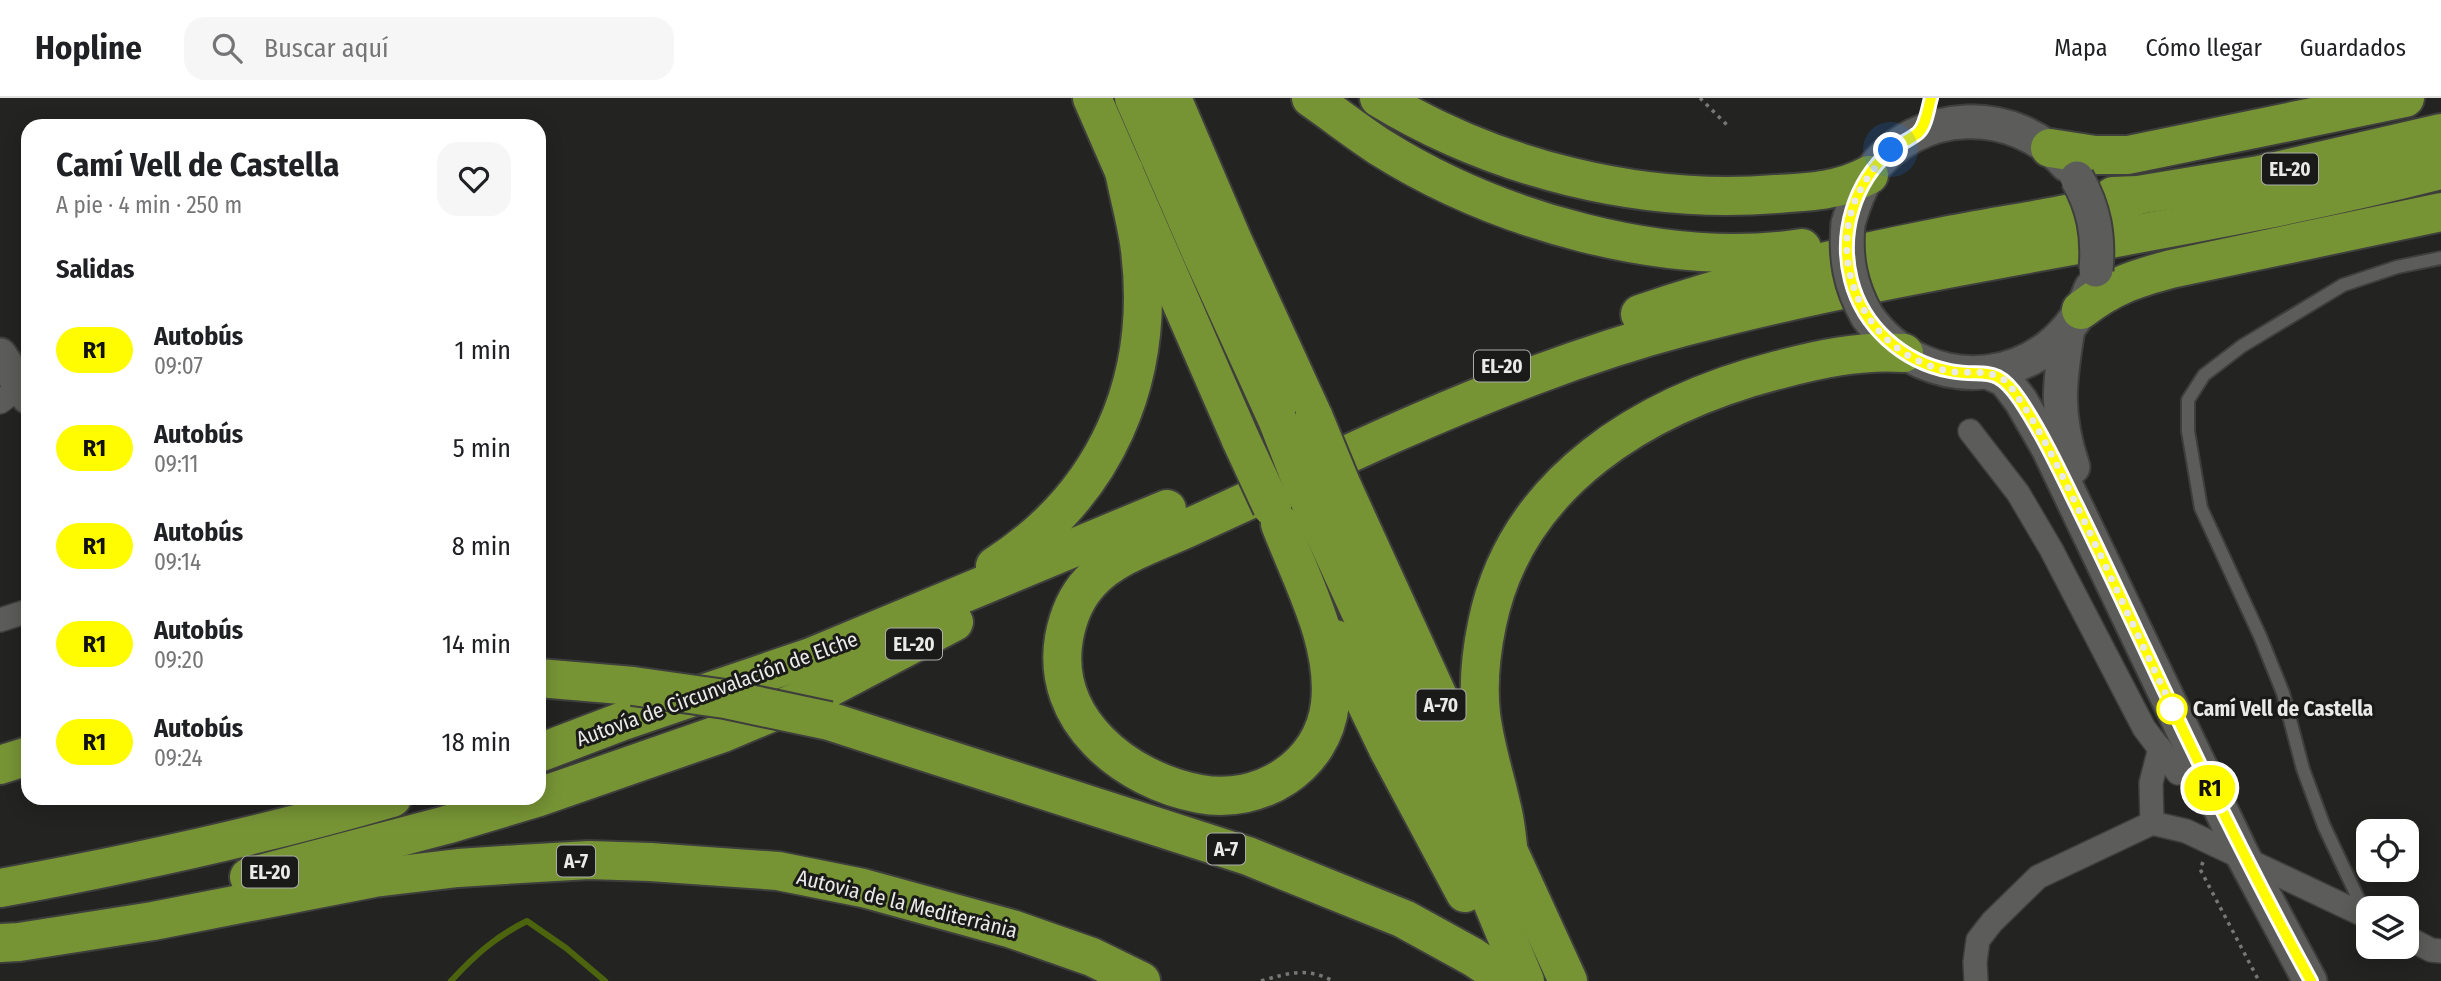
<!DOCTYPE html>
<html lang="es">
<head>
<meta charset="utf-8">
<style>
  :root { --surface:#fff; --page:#f6f6f6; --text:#202124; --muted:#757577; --line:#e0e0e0 }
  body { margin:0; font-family:"Fira Sans Condensed",sans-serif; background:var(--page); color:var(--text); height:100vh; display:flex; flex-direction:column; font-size:26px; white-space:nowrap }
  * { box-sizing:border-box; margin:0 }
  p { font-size:23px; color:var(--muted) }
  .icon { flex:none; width:38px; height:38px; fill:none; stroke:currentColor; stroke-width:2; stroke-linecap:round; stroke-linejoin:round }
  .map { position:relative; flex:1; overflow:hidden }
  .details { position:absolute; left:21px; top:21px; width:525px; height:686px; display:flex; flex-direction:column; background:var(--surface); border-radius:21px; box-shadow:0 4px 18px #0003 }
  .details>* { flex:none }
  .badge { padding:0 14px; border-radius:23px; font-size:24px; line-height:46px }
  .fabs { position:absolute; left:2356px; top:721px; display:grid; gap:14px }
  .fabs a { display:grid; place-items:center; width:63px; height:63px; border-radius:14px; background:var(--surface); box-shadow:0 4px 18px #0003; font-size:35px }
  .you { position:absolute; width:35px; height:35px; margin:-18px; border:5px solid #fff; border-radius:50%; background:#1a73e8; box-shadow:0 0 0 10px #1a73e833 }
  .map>.badge { position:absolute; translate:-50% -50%; box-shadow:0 0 0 4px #fff }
  h2 { padding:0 35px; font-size:26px; line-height:63px }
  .round { display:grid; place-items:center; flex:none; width:74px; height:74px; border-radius:21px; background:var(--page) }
  .headline { display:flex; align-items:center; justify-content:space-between; height:119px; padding:0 35px }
  h1 { font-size:33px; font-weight:700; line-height:52px }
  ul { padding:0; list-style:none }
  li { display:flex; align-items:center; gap:21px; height:98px; padding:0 35px }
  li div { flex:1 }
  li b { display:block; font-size:26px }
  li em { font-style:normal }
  li .badge { min-width:77px; font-weight:700; text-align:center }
  header { display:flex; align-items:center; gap:42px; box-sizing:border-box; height:98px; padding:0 35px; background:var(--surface); border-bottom:2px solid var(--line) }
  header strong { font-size:33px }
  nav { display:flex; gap:38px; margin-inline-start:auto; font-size:24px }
  .search { width:490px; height:63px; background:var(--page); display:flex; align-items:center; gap:18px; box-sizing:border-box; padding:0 24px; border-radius:21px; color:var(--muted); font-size:26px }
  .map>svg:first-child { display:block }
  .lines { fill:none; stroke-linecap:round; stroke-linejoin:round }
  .stream { stroke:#4c640e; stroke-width:6 }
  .lane-casing { stroke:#3e3e3c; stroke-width:16 }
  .street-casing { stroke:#3e3e3c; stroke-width:26 }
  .secondary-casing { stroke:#3e3e3c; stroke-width:37 }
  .highway-casing { stroke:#3e3e3c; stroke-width:42 }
  .path { stroke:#777876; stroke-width:3.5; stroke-dasharray:3.5 5; stroke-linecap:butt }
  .lane { stroke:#5c5d5a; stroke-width:12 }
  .street { stroke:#5c5d5a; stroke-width:23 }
  .secondary { stroke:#5c5d5a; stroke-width:33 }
  .highway { stroke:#779435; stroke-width:38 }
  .secondary-bridge-casing { stroke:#3e3e3c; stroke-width:37; stroke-linecap:butt }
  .highway-bridge-casing { stroke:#3e3e3c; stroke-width:42; stroke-linecap:butt }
  .secondary-bridge { stroke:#5c5d5a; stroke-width:33 }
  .highway-bridge { stroke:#779435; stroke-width:38 }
  .line-casing { stroke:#fff; stroke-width:16 }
  .line { stroke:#fffb01; stroke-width:10 }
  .walk { stroke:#eaeae8; stroke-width:7; stroke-dasharray:0 12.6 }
  .stop-dot { fill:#fff; stroke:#fffb01; stroke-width:3.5 }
  .labels { text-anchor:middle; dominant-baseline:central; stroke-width:6; stroke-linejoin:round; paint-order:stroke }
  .shield { fill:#1a1b18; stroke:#acacaa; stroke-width:2 }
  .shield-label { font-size:19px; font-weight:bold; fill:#eaeae8 }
  .street-label { font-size:21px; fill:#eaeae8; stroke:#1a1b18 }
  .stop-label { font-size:21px; font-weight:bold; fill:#eaeae8; stroke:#1a1b18; text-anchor:start }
</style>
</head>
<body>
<header>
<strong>Hopline</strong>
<div class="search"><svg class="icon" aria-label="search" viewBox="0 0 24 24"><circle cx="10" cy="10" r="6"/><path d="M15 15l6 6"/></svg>Buscar aquí</div>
<nav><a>Mapa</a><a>Cómo llegar</a><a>Guardados</a></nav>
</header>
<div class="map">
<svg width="2441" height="883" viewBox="0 0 2441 883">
  <rect width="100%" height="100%" fill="#232422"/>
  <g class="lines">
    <!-- stream -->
    <path class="stream" d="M451,883C475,857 495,839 527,823L566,850L605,883"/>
    <defs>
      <path id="lane" d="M2365,815L2324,728L2303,671L2283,595L2260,538L2201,410L2188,333V302L2204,277L2242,248L2343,187L2397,169L2441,160"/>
      <g id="street">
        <path d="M0,304L21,288"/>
        <path d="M1970,333L2018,395L2051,451L2144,630L2178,675"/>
        <path d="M0,522L28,513"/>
        <path d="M2152,725L2151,685L2160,650"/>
        <path d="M2406,839L2431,852L2441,853"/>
        <path d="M1976,883L1975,864L1978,842L1992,824L2038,779L2152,725L2186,733L2368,819"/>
      </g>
      <g id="secondary">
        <path d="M1848,126C1853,108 1859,91 1869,76C1917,9 2014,7 2067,67"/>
        <path d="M1867,218C1928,304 2054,290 2091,190"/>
        <path d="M2068,231C2059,285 2055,316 2073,369"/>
        <path d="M0,257L28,299"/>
        <path d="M1988,274L2005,282L2021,303L2048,350L2243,758L2310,883"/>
      </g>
      <g id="highway">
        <path d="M1092,0L1241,342"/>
        <path d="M1134,0L1204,161L1277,321"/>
        <path d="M1172,0L1233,143L1314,320"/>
        <path d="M1311,0C1334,16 1357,34 1380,49C1496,122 1665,171 1802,150"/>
        <path d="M1379,0C1496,71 1641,107 1776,96C1810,94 1839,93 1869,77"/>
        <path d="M2050,50L2095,57H2128L2405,0"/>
        <path d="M2113,98L2138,97L2259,77L2441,35"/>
        <path d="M2081,212C2112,188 2134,181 2171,171L2441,114"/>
        <path d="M1640,216C1738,182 1838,159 1940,139C2006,125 2074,119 2138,97"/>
        <path d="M1342,388L1568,883"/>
        <path d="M1306,395L1483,782L1525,883"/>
        <path d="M1280,426C1301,481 1337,545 1330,606C1323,668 1261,707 1200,696C1125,682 1050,622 1064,540C1068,518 1075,500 1090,484C1114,457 1158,444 1190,429C1257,399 1323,367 1390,337C1485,295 1582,256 1684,229C1933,163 2191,136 2441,72"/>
        <path d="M995,468C1106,397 1156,282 1140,152C1137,126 1129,99 1124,73"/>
        <path d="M1335,541L1388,651L1465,795"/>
        <path d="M539,580L633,588"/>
        <path d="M829,623L1248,758L1404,821L1473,859L1509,883"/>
        <path d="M539,655L623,623L811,559L1167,411"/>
        <path d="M0,667L28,658"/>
        <path d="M539,699L723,635L827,591L954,524"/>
        <path d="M1509,757C1507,741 1506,725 1502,710C1495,678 1485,649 1481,616C1478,588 1481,555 1487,526C1516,383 1646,306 1778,272C1819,261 1861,252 1904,255"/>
        <path d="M249,779L446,727L536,700"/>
        <path d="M0,790C132,766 264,737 392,700"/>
        <path d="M0,845L19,844L153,823L374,780L458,770L520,766L589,762L650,764L778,773L863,790L1012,831L1092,859L1141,883"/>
      </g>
    </defs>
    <!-- lane casing -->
    <use href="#lane" class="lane-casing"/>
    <!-- street casing -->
    <use href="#street" class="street-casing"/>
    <!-- secondary casing -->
    <use href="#secondary" class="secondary-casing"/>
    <!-- highway casing -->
    <use href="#highway" class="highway-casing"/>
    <!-- path -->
    <g class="path">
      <path d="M1700,0L1729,29"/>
      <path d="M2203,764L2200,771L2259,883"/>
      <path d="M1261,883C1288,875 1307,869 1333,883"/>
    </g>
    <!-- lane -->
    <use href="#lane" class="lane"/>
    <!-- street -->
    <use href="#street" class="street"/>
    <!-- secondary -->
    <use href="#secondary" class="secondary"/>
    <!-- highway -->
    <use href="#highway" class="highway"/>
    <defs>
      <g id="secondary-bridge">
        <path d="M2077,80C2094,110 2099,137 2096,172"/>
        <path d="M1848,126C1845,160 1850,188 1867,218"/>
      </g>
      <g id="highway-bridge">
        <path d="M1314,320L1342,388"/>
        <path d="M1277,321L1306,395"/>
        <path d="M1241,342L1272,409"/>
        <path d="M633,588L725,601L829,623"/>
      </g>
    </defs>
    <!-- secondary-bridge casing -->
    <use href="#secondary-bridge" class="secondary-bridge-casing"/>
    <!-- highway-bridge casing -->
    <use href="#highway-bridge" class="highway-bridge-casing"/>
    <!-- secondary-bridge -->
    <use href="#secondary-bridge" class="secondary-bridge"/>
    <!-- highway-bridge -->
    <use href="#highway-bridge" class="highway-bridge"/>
  </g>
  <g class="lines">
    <defs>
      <path id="line" d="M1931,0C1928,10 1926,28 1918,35C1909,42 1899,46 1890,53C1854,85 1839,135 1851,182C1863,229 1903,264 1950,273C1986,280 1995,265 2020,302C2040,332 2056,365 2072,398C2097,448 2121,500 2145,551C2197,663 2251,774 2311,883"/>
    </defs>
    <!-- line casing -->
    <use href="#line" class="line-casing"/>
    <!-- line -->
    <use href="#line" class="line"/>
    <!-- walk -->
    <path class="walk" d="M1891,52C1875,68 1861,86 1853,108C1833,168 1862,238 1921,264C1932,269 1944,273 1956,274C1972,275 1988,272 2003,281C2009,285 2015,295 2019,301C2041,333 2058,369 2075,404C2109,474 2141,545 2175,615L2172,611"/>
  </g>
  <!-- markers -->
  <circle class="stop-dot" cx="2172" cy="611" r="14"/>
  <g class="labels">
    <!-- shield labels -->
    <g class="shield">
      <rect x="2262" y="55.5" width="56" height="31" rx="5"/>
      <rect x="1474" y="252.5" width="56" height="31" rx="5"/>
      <rect x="886" y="530.5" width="56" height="31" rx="5"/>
      <rect x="1416.5" y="591.5" width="49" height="31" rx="5"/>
      <rect x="1207" y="735.5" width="38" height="31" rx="5"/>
      <rect x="557" y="747.5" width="38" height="31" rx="5"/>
      <rect x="242" y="758.5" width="56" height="31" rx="5"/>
    </g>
    <g class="shield-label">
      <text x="2290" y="71">EL-20</text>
      <text x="1502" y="268">EL-20</text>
      <text x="914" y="546">EL-20</text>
      <text x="1441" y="607">A-70</text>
      <text x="1226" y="751">A-7</text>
      <text x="576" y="763">A-7</text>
      <text x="270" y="774">EL-20</text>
    </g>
    <!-- street labels -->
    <g class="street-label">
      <text transform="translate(717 591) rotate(-20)">Autovía de Circunvalación de Elche</text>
      <text transform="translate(907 806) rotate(14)">Autovia de la Mediterrània</text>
    </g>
    <!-- stop labels -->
    <g class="stop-label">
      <text x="2193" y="611">Camí Vell de Castella</text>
    </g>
  </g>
</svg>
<div class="fabs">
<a><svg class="icon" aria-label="locate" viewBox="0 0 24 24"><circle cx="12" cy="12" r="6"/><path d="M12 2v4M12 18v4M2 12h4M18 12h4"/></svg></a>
<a><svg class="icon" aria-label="layers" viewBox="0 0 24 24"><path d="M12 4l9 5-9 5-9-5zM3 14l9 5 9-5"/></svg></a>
</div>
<div class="you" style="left:1891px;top:52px"></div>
<b class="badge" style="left:2210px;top:690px;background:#fffb01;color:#111">R1</b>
<section class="details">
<div class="headline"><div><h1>Camí Vell de Castella</h1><p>A pie · 4 min · 250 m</p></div><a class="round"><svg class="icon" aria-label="heart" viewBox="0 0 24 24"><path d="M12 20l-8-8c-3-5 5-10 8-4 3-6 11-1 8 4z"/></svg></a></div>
<h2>Salidas</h2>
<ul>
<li><span class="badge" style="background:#fffb01;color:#111">R1</span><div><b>Autobús</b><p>09:07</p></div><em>1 min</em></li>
<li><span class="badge" style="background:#fffb01;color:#111">R1</span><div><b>Autobús</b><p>09:11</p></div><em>5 min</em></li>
<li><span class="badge" style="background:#fffb01;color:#111">R1</span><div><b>Autobús</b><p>09:14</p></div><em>8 min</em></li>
<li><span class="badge" style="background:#fffb01;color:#111">R1</span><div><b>Autobús</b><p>09:20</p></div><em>14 min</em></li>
<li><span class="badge" style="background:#fffb01;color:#111">R1</span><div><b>Autobús</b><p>09:24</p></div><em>18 min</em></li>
</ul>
</section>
</div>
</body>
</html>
